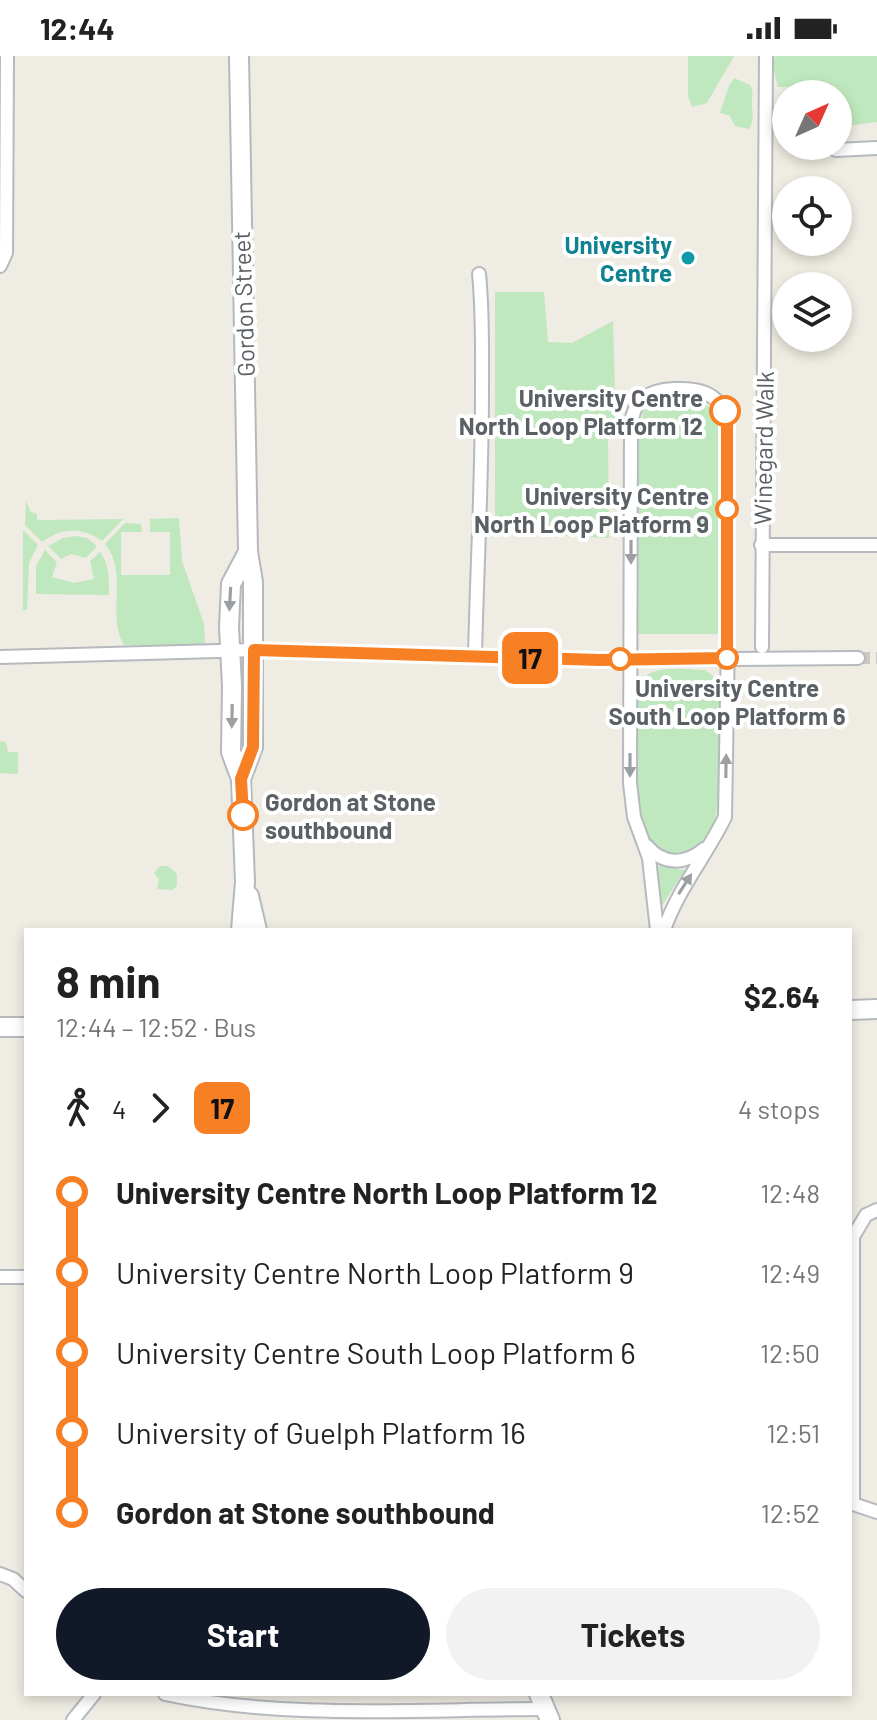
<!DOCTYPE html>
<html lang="en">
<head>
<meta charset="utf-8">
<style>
  :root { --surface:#fff; --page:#f2f2f2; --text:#222; --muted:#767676; --accent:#111827 }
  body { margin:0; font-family:Barlow,sans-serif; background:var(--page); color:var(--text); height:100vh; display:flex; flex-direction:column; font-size:30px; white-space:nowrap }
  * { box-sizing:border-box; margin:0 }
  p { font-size:26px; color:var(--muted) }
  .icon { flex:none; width:44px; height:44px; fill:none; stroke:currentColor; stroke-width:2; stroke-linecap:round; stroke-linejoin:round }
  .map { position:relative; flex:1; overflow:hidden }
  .side { position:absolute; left:24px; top:872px; width:828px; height:768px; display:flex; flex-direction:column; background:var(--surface); border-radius:0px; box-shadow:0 4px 12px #0003 }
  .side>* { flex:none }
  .badge { padding:0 16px; border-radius:12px; font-size:28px; line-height:52px }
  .needle { width:52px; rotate:45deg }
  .fabs { position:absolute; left:772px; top:24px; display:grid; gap:16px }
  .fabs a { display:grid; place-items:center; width:80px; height:80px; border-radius:50%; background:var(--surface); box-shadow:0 4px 12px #0003; font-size:40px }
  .map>.badge { position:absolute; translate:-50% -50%; box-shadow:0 0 0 4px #fff }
  .legs { display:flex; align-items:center; gap:12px; height:88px; padding:0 32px; font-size:26px }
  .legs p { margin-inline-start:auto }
  .summary { display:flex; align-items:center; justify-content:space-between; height:136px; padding:0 32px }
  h1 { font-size:44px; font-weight:700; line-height:60px }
  .cta { display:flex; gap:16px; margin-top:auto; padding:16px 32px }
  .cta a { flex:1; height:92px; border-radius:48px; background:var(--accent); color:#fff; font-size:32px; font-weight:700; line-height:92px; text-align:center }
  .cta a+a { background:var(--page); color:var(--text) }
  ul { padding:0 32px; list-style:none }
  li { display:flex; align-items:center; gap:28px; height:80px; font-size:30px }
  li i { display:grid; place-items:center; width:12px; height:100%; margin:0 10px; background:currentColor }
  li i::after { content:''; width:20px; height:20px; margin:-10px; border:6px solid; border-radius:50%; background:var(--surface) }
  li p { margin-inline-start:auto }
  li:first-child i { background:linear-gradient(#0000 50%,currentColor 0) }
  li:last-child i { background:linear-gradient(currentColor 50%,#0000 0) }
  .status { display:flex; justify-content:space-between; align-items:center; height:56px; padding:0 40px; background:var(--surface); direction:ltr }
  .status svg { height:22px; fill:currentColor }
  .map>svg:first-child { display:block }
  .green { fill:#c0e8be }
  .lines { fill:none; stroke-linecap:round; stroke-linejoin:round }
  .street-tunnel { stroke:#cac9c4; stroke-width:12; stroke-dasharray:12 6; stroke-linecap:butt }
  .street-casing { stroke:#b6b9be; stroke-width:16 }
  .secondary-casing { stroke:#b5b9be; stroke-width:22 }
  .street { stroke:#fff; stroke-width:12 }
  .secondary { stroke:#fff; stroke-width:18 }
  .oneway { fill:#9da0a3 }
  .line-1-casing { stroke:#fff; stroke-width:18 }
  .line-1 { stroke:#f78025; stroke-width:12 }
  .culture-dot { fill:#0f9aa8; stroke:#fff; stroke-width:3 }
  .stop-1-dot { fill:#fff; stroke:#f78025; stroke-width:4 }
  .labels { text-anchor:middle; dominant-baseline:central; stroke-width:8; stroke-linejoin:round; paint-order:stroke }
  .culture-label { font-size:24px; font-weight:bold; fill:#0d838f; stroke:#fff; text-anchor:end }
  .street-label { font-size:24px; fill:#5b6065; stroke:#fff }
  .stop-label { font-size:24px; font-weight:bold; fill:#5b6065; stroke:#fff; text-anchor:end }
</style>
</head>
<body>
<div class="status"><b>12:44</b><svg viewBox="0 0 49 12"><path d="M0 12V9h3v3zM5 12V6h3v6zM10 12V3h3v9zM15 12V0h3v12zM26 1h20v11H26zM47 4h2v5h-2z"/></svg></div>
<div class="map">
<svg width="877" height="1664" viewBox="0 0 877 1664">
  <rect width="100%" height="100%" fill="#efece3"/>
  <!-- green -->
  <g class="green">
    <path d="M688,0H734L707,47L692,51L688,40Z"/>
    <path d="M775,0H877V66L840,71L838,38H806L805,31H778L773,11Z"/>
    <path d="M734,22L750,29L753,37C749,49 757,60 749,73L735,70L730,60L720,57L729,30Z"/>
    <path d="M495,236H544L548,286L572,287L613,265L616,372L608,373L609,482L495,477Z"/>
    <path d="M684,340L696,341L714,355L720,379L718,578H638L639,375L644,353L653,345Z"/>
    <path d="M26,445L31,456L37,458V464L123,463L102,485C81,471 63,471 42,486L25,469Z"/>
    <path d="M179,462L182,505L204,568L205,589H124C106,559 129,516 105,488L125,467L141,468L142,476H121V519H170V476H150V463Z"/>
    <path d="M23,474L38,489L29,507L27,554H23Z"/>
    <path d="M76,480L87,482L97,490L86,502L71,498L61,503L48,490L63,482Z"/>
    <path d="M45,494L57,506L52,521L74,527L94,523L90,505L100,496C110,509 109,523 109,539L36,538V510Z"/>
    <path d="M705,614L716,622L719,629C719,667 726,751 708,782C700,796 687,800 672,799C654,798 647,781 642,766C632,731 638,668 638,631C648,606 682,614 705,614Z"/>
    <path d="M0,685L6,686L8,696H18V718L0,717Z"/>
    <path d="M160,810H168L177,818V830L172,834L157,833L159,823L154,817Z"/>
    <path d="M659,810L685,814L663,848L660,846L656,814Z"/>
  </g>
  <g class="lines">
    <!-- street-tunnel -->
    <path class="street-tunnel" d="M858,602H877"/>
    <defs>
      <g id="street">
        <path d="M836,94L877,92"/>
        <path d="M0,210L6,197L7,0"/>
        <path d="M761,489H877"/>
        <path d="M762,591L766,0"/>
        <path d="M475,600C477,512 482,424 482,335C482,296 483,257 479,218"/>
        <path d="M0,601L254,594L600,604L858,602"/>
        <path d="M647,790C663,809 685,809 704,793"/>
        <path d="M657,874L649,802L634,761L630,727L631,370C633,343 649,334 674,333C699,332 717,336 727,361L728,581L725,761C706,800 678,833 664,874"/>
        <path d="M0,1221H26"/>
        <path d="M850,1447L877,1456"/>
        <path d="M853,1448V1181L866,1159L877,1154"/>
        <path d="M0,1518L13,1523L26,1535"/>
        <path d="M165,1638C286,1664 419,1653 545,1653"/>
        <path d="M73,1664L94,1638"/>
      </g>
      <g id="secondary">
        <path d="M239,0L248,496L253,526V691L241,723"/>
        <path d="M249,840L257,874"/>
        <path d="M241,874L245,826L241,723L231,696L232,630L229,571L231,528L248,496"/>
        <path d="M850,954L877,953"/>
        <path d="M0,971H26"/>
        <path d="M539,1638L550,1664"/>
      </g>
    </defs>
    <!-- street casing -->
    <use href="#street" class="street-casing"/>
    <!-- secondary casing -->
    <use href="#secondary" class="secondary-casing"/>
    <!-- street -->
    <use href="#street" class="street"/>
    <!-- secondary -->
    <use href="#secondary" class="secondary"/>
  </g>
  <!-- one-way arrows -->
  <defs><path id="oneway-solid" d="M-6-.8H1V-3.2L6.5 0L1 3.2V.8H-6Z" transform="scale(2)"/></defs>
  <g class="oneway">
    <use href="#oneway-solid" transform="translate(631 496) rotate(90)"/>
    <use href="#oneway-solid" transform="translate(230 543) rotate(93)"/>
    <use href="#oneway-solid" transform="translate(232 660) rotate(91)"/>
    <use href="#oneway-solid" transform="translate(630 709) rotate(90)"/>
    <use href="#oneway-solid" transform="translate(726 710) rotate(-89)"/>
    <use href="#oneway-solid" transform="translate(685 828) rotate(-57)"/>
  </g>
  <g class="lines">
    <defs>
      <path id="line-1" d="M243,759L241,723L253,691L254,594L600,604L727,602V361L725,355"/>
    </defs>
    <!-- line-1 casing -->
    <use href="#line-1" class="line-1-casing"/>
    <!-- line-1 -->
    <use href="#line-1" class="line-1"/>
  </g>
  <!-- markers -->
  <circle class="culture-dot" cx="688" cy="202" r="8"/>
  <g class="stop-1-dot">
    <circle cx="725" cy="355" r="14"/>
    <circle cx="727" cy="453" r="10"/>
    <circle cx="727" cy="602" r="10"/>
    <circle cx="620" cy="603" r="10"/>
    <circle cx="243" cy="759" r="14"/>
  </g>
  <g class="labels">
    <!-- culture labels -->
    <g class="culture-label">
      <text x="672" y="188">University<tspan x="672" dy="28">Centre</tspan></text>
    </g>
    <!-- street labels -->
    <g class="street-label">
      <text transform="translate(243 248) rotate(-92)">Gordon Street</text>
      <text transform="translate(763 392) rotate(-89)">Winegard Walk</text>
    </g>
    <!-- stop labels -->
    <g class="stop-label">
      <text x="703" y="341">University Centre<tspan x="703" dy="28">North Loop Platform 12</tspan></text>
      <text x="709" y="439">University Centre<tspan x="709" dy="28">North Loop Platform 9</tspan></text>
      <text x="727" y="631" text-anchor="middle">University Centre<tspan x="727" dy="28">South Loop Platform 6</tspan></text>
      <text x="265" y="745" text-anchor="start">Gordon at Stone<tspan x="265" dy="28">southbound</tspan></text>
    </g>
  </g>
</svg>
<div class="fabs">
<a><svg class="needle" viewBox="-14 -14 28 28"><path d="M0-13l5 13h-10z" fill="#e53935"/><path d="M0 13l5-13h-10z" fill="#767676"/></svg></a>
<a><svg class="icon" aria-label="locate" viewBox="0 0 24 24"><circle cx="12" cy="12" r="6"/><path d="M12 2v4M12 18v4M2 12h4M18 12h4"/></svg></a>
<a><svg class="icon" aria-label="layers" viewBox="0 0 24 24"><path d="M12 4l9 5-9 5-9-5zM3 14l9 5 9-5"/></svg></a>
</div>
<b class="badge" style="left:530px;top:602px;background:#f78025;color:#111">17</b>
<section class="side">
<div class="summary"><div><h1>8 min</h1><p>12:44 – 12:52 · Bus</p></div><b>$2.64</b></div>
<div class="legs"><svg class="icon" aria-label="walk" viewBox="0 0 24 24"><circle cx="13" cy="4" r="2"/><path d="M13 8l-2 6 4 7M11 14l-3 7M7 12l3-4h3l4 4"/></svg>4<svg class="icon" aria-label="forward" viewBox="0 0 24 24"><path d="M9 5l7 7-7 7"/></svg><b class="badge" style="background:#f78025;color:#111">17</b><p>4 stops</p></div>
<ul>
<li><i style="color:#f78025"></i><b>University Centre North Loop Platform 12</b><p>12:48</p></li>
<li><i style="color:#f78025"></i><span>University Centre North Loop Platform 9</span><p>12:49</p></li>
<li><i style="color:#f78025"></i><span>University Centre South Loop Platform 6</span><p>12:50</p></li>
<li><i style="color:#f78025"></i><span>University of Guelph Platform 16</span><p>12:51</p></li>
<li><i style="color:#f78025"></i><b>Gordon at Stone southbound</b><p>12:52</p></li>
</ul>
<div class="cta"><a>Start</a><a>Tickets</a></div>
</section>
</div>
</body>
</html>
